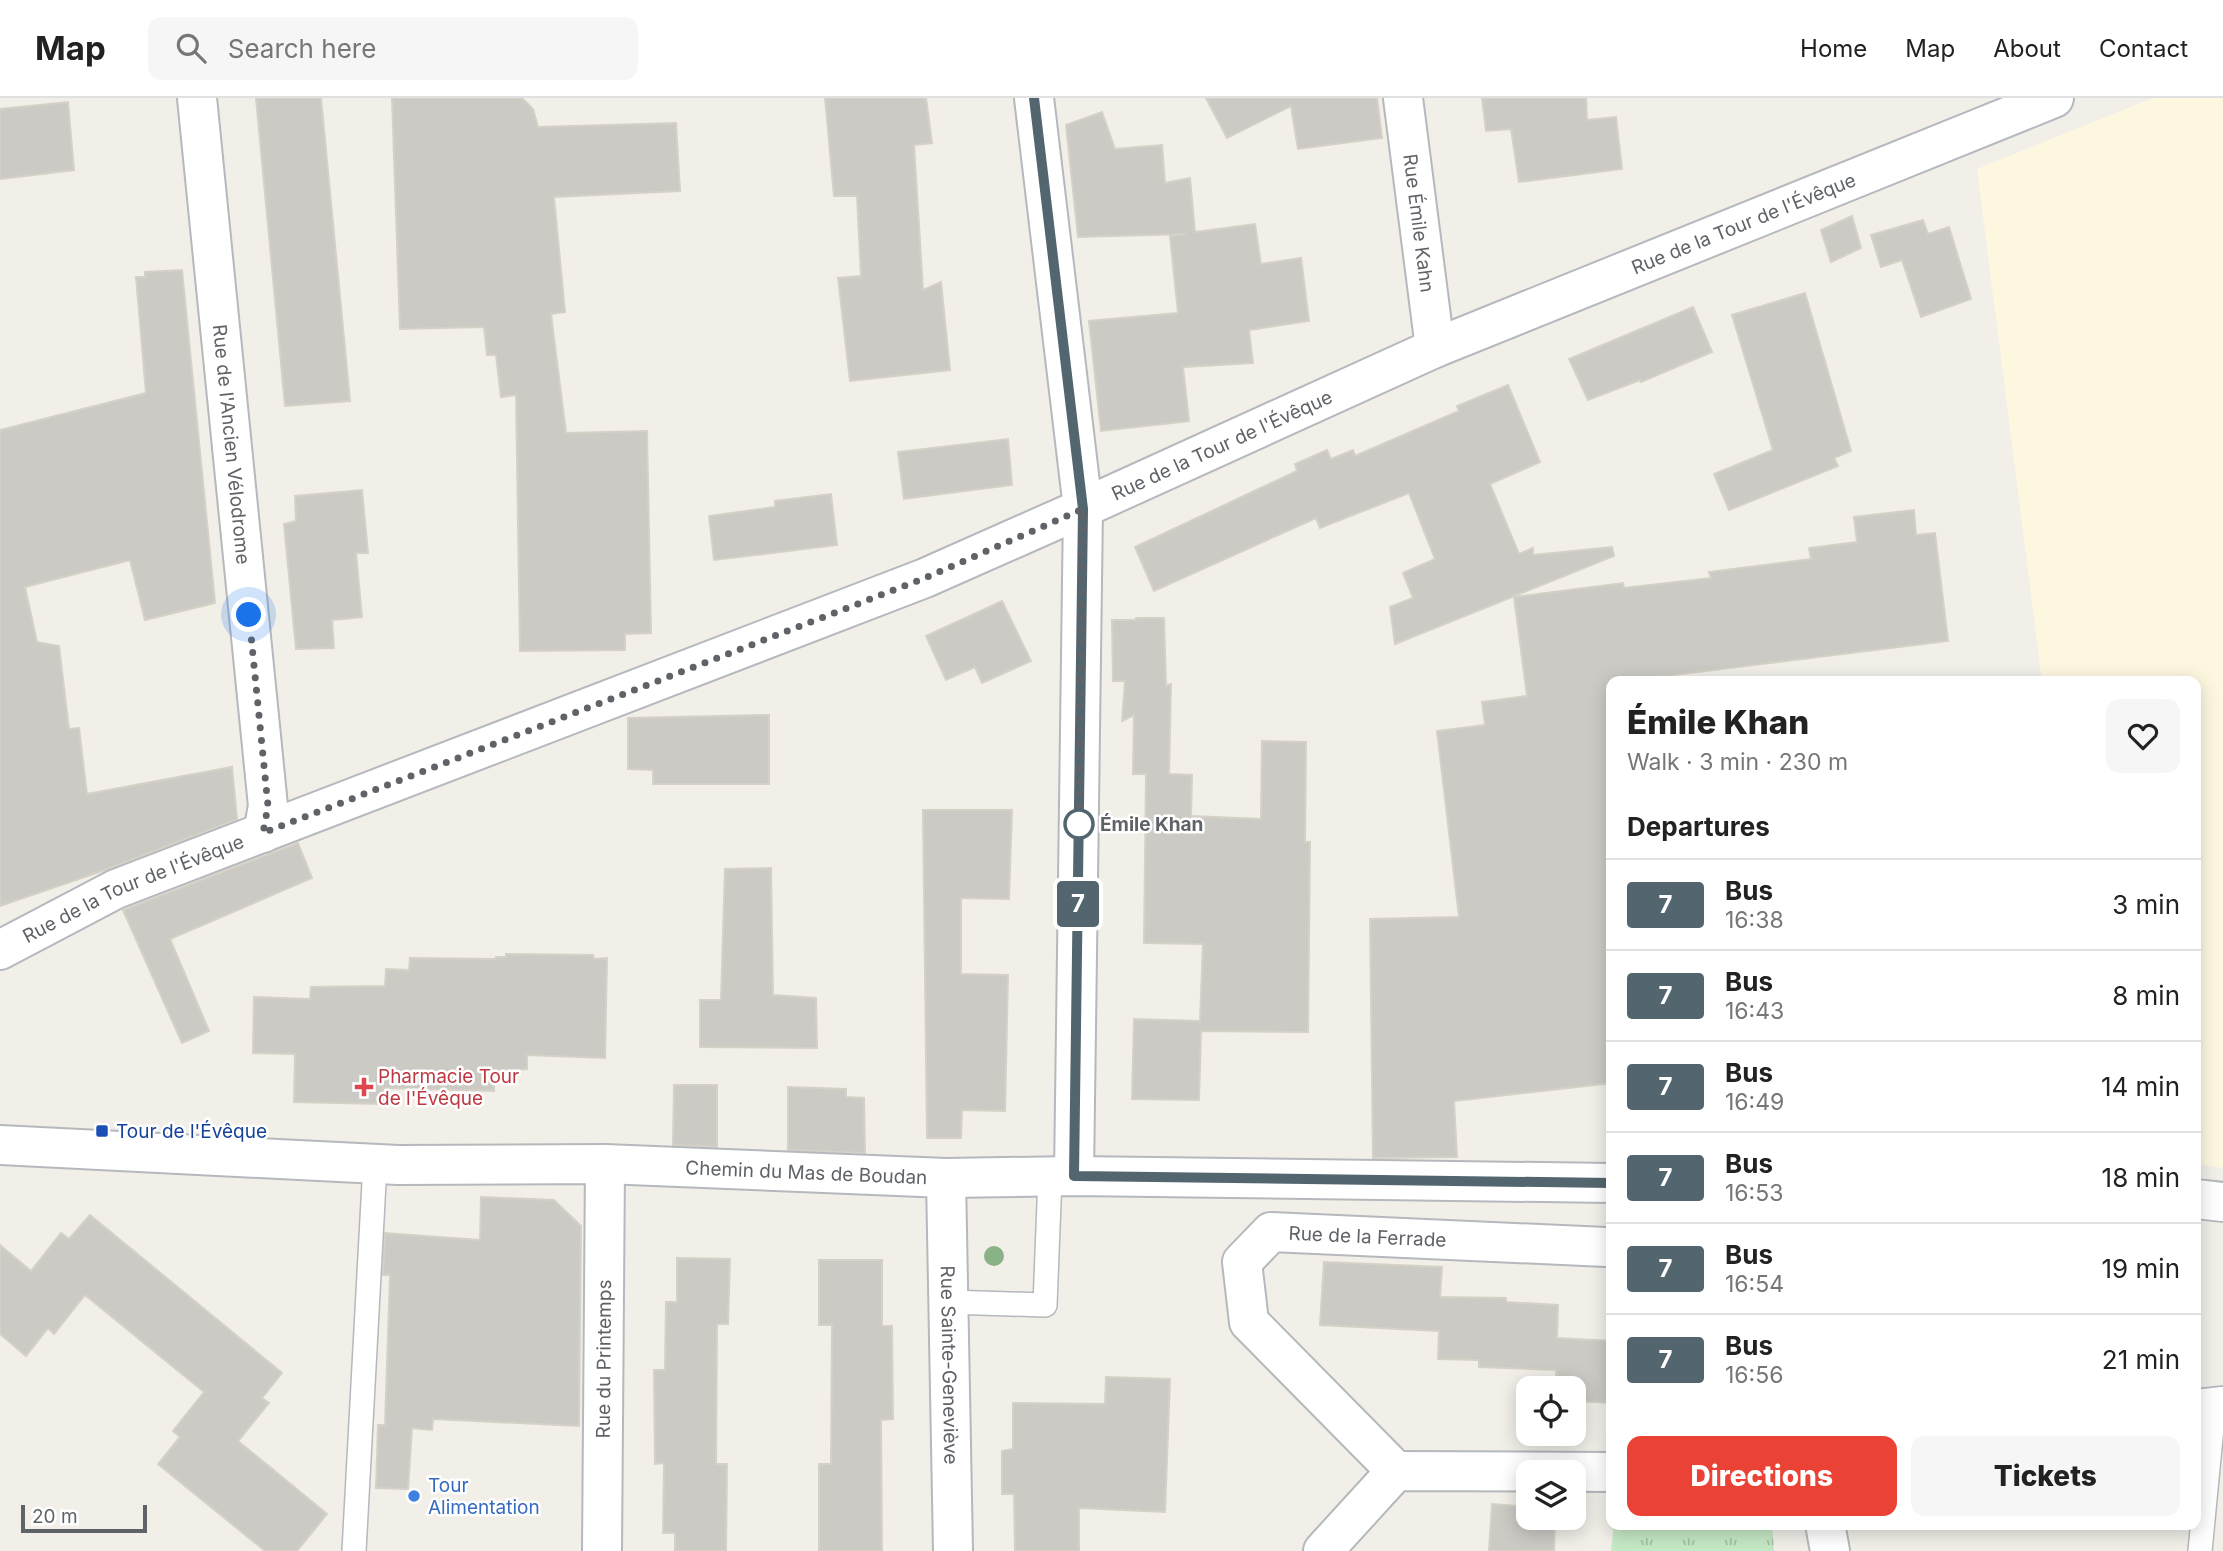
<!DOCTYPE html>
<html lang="en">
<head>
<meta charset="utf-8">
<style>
  :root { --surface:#fff; --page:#f6f6f6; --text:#222; --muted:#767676; --line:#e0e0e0; --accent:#ea4335 }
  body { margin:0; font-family:Inter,sans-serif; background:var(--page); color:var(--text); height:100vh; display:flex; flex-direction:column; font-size:26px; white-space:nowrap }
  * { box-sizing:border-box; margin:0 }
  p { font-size:23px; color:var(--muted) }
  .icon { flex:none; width:38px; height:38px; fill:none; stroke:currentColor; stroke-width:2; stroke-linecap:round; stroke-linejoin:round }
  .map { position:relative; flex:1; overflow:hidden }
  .side { position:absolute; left:1606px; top:578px; width:595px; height:854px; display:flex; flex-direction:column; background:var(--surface); border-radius:14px; box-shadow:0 4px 18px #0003 }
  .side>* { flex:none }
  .badge { padding:0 14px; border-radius:5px; font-size:24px; line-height:46px }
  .controls { position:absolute; left:1516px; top:1278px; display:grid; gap:14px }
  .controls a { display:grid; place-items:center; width:70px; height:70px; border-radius:14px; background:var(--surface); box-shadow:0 4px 18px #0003; font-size:35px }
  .scale { position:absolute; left:21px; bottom:18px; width:126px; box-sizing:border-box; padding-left:7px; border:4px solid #5f6368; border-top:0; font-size:19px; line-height:24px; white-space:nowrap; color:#5f6368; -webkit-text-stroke:5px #fff; paint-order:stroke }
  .you { position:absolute; width:35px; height:35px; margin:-18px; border:5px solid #fff; border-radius:50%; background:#1a73e8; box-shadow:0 0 0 10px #1a73e833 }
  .map>.badge { position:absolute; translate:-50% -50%; box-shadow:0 0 0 4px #fff }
  h2 { padding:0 21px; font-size:26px; line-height:63px }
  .round { display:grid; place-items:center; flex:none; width:74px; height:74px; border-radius:14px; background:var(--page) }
  .overview { display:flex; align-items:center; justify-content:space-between; height:119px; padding:0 21px }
  h1 { font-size:33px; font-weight:800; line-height:52px }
  .cta { display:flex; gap:14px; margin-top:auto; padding:14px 21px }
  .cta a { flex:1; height:80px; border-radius:14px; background:var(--accent); color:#fff; font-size:28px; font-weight:800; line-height:80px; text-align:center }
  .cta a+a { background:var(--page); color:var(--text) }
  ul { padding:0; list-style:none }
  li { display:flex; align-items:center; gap:21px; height:91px; padding:0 21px; border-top:2px solid var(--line) }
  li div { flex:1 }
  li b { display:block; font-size:26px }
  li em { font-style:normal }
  li .badge { min-width:77px; font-weight:700; text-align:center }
  header { display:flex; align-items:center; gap:42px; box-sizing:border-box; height:98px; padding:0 35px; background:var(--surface); border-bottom:2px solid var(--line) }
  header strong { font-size:33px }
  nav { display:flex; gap:38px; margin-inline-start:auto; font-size:24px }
  .search { width:490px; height:63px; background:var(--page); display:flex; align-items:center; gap:18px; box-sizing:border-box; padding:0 24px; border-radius:14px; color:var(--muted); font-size:26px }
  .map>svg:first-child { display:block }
  .commercial { fill:#fef7e0 }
  .park { fill:url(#park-tufts) }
  .building { fill:#cccac5; stroke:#d6d1c6; stroke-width:2 }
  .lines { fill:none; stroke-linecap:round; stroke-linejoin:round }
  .service-casing { stroke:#b5b8bc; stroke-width:26 }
  .minor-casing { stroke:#b5b8bc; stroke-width:42 }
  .tertiary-casing { stroke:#b5b8bc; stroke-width:42 }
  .service { stroke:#fff; stroke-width:23 }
  .minor { stroke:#fff; stroke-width:38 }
  .tertiary { stroke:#fff; stroke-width:38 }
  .tree { fill:#89b387 }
  .line-casing { stroke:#fff; stroke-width:16 }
  .line { stroke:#53656e; stroke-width:10 }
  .walk { stroke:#5f6368; stroke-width:7; stroke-dasharray:0 12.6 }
  .stop-dot { fill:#fff; stroke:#53656e; stroke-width:3.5 }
  .health-dot { fill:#e0444e; stroke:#fff; stroke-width:2.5 }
  .transit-dot { fill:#1a4fb4; stroke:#fff; stroke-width:2.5 }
  .shop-dot { fill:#3f7fe0; stroke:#fff; stroke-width:2.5 }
  .labels { text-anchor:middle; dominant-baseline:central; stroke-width:5; stroke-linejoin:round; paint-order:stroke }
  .street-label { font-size:19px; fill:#5f6368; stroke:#fff }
  .stop-label { font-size:19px; font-weight:bold; fill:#5f6368; stroke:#fff; text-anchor:start }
  .health-label { font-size:19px; fill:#be3a42; stroke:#fff; text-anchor:start }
  .transit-label { font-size:19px; fill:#164399; stroke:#fff; text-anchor:start }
  .shop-label { font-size:19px; fill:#366cbe; stroke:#fff; text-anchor:start }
</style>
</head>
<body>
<header>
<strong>Map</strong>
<div class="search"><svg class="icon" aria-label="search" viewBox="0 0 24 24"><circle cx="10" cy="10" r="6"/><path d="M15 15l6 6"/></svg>Search here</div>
<nav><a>Home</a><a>Map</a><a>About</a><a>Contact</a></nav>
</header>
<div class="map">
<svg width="2223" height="1453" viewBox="0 0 2223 1453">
  <defs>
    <pattern id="park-tufts" width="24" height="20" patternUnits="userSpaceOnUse" patternTransform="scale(1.75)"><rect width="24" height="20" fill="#c5e8c5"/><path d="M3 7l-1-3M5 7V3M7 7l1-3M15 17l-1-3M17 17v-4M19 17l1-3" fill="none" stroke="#a3c0a4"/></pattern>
  </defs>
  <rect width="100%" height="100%" fill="#f1efe8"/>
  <!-- commercial -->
  <path class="commercial" d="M2153,0H2223V1070L2196,1066V583H2042L1977,71Z"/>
  <!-- park -->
  <path class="park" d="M1614,1426H1772L1774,1453H1611Z"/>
  <!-- building -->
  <g class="building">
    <path d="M256,0H321L350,303L285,308Z"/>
    <path d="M392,0H522L533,11L538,29L676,25L680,93L554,99L565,214L551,216L566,335L647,333L651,535L625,536V552L520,553L516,297L501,299L496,257H487L484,229L400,231Z"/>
    <path d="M825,0H926L932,45L914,47L923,192L941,184L950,272L850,283L838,180L861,178L857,98H834Z"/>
    <path d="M1206,0H1377L1382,40L1298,51L1291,8L1227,40Z"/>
    <path d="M1482,0H1586L1587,22L1616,19L1622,71L1519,84L1511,31L1486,33Z"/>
    <path d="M68,4L74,72L0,81V11Z"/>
    <path d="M1102,14L1115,51L1162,47L1165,85L1190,80L1195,134L1255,126L1261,166L1301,160L1309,223L1249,232L1253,265L1183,269L1189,323L1101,333L1089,223L1178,215L1170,138L1186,136L1078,139L1066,27Z"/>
    <path d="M1852,118L1861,150L1831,164L1821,132Z"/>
    <path d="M1923,122L1928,136L1949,129L1971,201L1921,219L1902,162L1881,169L1871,137Z"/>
    <path d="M182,172L215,505L145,522L130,462L25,489L37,544L59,548L69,631L79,630L87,696L232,669L237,721L105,772L0,808V332L146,295L136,179H145V174Z"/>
    <path d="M1805,195L1851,353L1834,360L1838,368L1729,412L1714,376L1773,352L1732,217Z"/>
    <path d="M1693,209L1712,254L1641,284L1640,282L1588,302L1569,261Z"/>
    <path d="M1508,287L1540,364L1490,386L1519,456L1533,450V457L1612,449L1614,458L1395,546L1390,509L1413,500L1403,475L1435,461L1409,395L1320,430L1316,420L1154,493L1135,449L1297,373L1295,366L1327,352L1331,361L1353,352L1355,358L1459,313L1457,308Z"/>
    <path d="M1008,341L1012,387L904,401L898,354Z"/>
    <path d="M362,392L368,455H356L362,519L332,522L334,550L296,551L284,426L296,423L295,398Z"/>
    <path d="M831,396L837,447L714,462L709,418L775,409V403Z"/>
    <path d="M1914,412L1916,437L1935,435L1948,543L1657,579L1658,583H1612V985L1454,1003L1457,1059L1373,1060L1370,821L1459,819L1437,633L1485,627L1482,604L1527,598L1514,499L1623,485L1624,490L1711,480L1709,474L1811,461L1809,450L1857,444L1854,419Z"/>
    <path d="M1002,503L1031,563L982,585L975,569L946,582L926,538Z"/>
    <path d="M1136,520H1164L1166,588L1171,586L1169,676L1192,677L1191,718L1261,721L1262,643L1306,644L1305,744H1310L1308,934L1201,933L1199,1002L1132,1001L1134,921L1200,923L1203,846L1144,845L1146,676H1133L1134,617L1122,623L1125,583H1113L1112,522H1136Z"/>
    <path d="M769,617V686H653V672L628,671V620Z"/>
    <path d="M923,712H1012L1009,801L961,800V876L1008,877L1005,1013L962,1012L961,1040H927Z"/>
    <path d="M298,745L312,780L170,841L209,933L182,945L123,812Z"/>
    <path d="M771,770L773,897L816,900L817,950L700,949V902H721L725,771Z"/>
    <path d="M506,856L593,857L594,861L607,860L605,960L527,957V971L494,973V993L383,990V1006L338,1005L294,1004L295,956L253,955L254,899L310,901L311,889L385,888L386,871L409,872L410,860L496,861V859H506Z"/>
    <path d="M674,987H717V1049L673,1047Z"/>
    <path d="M788,989L846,991V999L864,1000L865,1055L788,1052Z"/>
    <path d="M481,1099L554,1102L581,1128L579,1328L433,1321L432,1332L412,1330L408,1391L376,1390L378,1327H385L390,1177H383L385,1135L480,1142Z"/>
    <path d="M90,1117L282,1275L262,1300L269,1305L238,1343L327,1416L297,1453H265L158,1366L180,1339L173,1333L204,1294L85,1197L54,1236L48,1230L26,1258L0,1236V1147L31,1173L61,1135L69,1141Z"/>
    <path d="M677,1160L730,1161L728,1226H717L716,1366H727L726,1453H675V1435H663L664,1365L655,1366L654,1272H665L666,1204H677Z"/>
    <path d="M819,1162H882V1228H892L893,1321L881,1322L882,1453H819V1366H831L832,1227H819Z"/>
    <path d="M1324,1164L1442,1169L1440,1199L1506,1200V1204L1558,1207L1557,1240L1612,1243V1305L1573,1303V1290H1556V1272L1479,1269V1262L1438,1261L1439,1233L1320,1227Z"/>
    <path d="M1106,1279L1170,1281L1165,1414L1079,1410V1453H1015L1014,1396H1002V1353L1013,1351V1305L1105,1306Z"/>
    <path d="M1492,1406L1528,1409V1419H1555L1554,1453H1489Z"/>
  </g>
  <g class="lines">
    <defs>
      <g id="service">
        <path d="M948,1204L1045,1207L1050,1079"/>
        <path d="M354,1453L375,1066"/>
        <path d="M2200,1453L2214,1308"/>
      </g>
      <g id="minor">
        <path id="s1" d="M197,0L268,708L263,735"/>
        <path d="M1034,0L1083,410L1074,1078"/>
        <path id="s2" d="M1403,0L1435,250"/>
        <path id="s3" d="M0,1047L398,1067L605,1066L946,1080L1074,1078L1612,1085"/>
        <path id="s4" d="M946,1080L953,1453"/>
        <path d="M2196,1101L2223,1104"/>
        <path d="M2196,1311L2223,1308"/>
        <path id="s5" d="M1396,1373L1249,1224L1242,1164L1271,1134L1606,1149"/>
        <path d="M1825,1426L1830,1453"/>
        <path id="s6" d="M602,1453L605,1066"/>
        <path d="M1323,1453L1396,1373L1612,1374"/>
      </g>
      <g id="tertiary">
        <path id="s7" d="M0,852L116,791L925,480L1083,410L1435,250L2054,0"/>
      </g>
    </defs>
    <!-- service casing -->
    <use href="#service" class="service-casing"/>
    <!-- minor casing -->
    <use href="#minor" class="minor-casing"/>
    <!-- tertiary casing -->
    <use href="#tertiary" class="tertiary-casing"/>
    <!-- service -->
    <use href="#service" class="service"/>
    <!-- minor -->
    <use href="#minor" class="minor"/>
    <!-- tertiary -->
    <use href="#tertiary" class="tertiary"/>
  </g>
  <!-- trees -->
  <circle class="tree" cx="994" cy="1158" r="10"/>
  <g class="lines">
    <defs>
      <path id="line" d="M1034,0L1083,411L1074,1078L1612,1085"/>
    </defs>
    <!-- line casing -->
    <use href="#line" class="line-casing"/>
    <!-- line -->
    <use href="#line" class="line"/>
    <!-- walk -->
    <path class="walk" d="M249,517L268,708L263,735L925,480L1083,411L1079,731V726"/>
  </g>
  <!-- markers -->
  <circle class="stop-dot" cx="1079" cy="726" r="14"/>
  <path class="health-dot" d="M360.5 978.5h7v7h7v7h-7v7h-7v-7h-7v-7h7z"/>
  <rect class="transit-dot" x="95" y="1026" width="14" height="14" rx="3.5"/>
  <circle class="shop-dot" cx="414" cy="1398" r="7"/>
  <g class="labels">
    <!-- street labels -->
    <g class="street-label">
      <text stroke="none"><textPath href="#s2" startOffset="126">Rue Émile Kahn</textPath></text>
      <text stroke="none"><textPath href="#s7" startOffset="1890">Rue de la Tour de l'Évêque</textPath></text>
      <text stroke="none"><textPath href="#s1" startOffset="348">Rue de l'Ancien Vélodrome</textPath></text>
      <text stroke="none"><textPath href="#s7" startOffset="1323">Rue de la Tour de l'Évêque</textPath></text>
      <text stroke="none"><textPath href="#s7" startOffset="147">Rue de la Tour de l'Évêque</textPath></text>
      <text stroke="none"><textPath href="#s3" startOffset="807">Chemin du Mas de Boudan</textPath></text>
      <text stroke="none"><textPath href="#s5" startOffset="408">Rue de la Ferrade</textPath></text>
      <text stroke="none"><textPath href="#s6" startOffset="192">Rue du Printemps</textPath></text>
      <text stroke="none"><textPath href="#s4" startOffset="187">Rue Sainte-Geneviève</textPath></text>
    </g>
    <!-- stop labels -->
    <g class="stop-label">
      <text x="1100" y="726">Émile Khan</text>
    </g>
    <!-- health labels -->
    <g class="health-label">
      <text x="378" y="978">Pharmacie Tour<tspan x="378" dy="22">de l'Évêque</tspan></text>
    </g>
    <!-- transit labels -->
    <g class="transit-label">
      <text x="116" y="1033">Tour de l'Évêque</text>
    </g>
    <!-- shop labels -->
    <g class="shop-label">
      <text x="428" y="1387">Tour<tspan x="428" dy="22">Alimentation</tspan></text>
    </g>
  </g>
</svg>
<div class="controls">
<a><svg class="icon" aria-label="locate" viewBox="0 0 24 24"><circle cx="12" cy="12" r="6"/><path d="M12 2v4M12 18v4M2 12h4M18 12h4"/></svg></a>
<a><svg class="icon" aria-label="layers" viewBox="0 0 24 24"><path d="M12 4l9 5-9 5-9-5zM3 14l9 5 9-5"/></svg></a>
</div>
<div class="scale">20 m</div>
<div class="you" style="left:249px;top:517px"></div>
<b class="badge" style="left:1078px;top:806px;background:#53656e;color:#fff">7</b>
<section class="side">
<div class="overview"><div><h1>Émile Khan</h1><p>Walk · 3 min · 230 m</p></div><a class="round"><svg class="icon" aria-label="heart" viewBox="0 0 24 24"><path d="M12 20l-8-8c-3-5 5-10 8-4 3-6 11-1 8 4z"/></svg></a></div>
<h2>Departures</h2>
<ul>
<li><span class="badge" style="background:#53656e;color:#fff">7</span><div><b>Bus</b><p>16:38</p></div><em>3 min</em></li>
<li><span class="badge" style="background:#53656e;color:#fff">7</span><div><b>Bus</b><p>16:43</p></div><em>8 min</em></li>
<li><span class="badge" style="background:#53656e;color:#fff">7</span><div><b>Bus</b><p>16:49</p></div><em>14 min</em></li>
<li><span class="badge" style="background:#53656e;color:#fff">7</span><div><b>Bus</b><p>16:53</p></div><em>18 min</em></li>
<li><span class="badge" style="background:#53656e;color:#fff">7</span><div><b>Bus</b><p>16:54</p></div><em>19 min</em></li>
<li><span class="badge" style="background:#53656e;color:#fff">7</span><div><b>Bus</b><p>16:56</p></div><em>21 min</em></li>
</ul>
<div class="cta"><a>Directions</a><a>Tickets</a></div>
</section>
</div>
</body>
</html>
